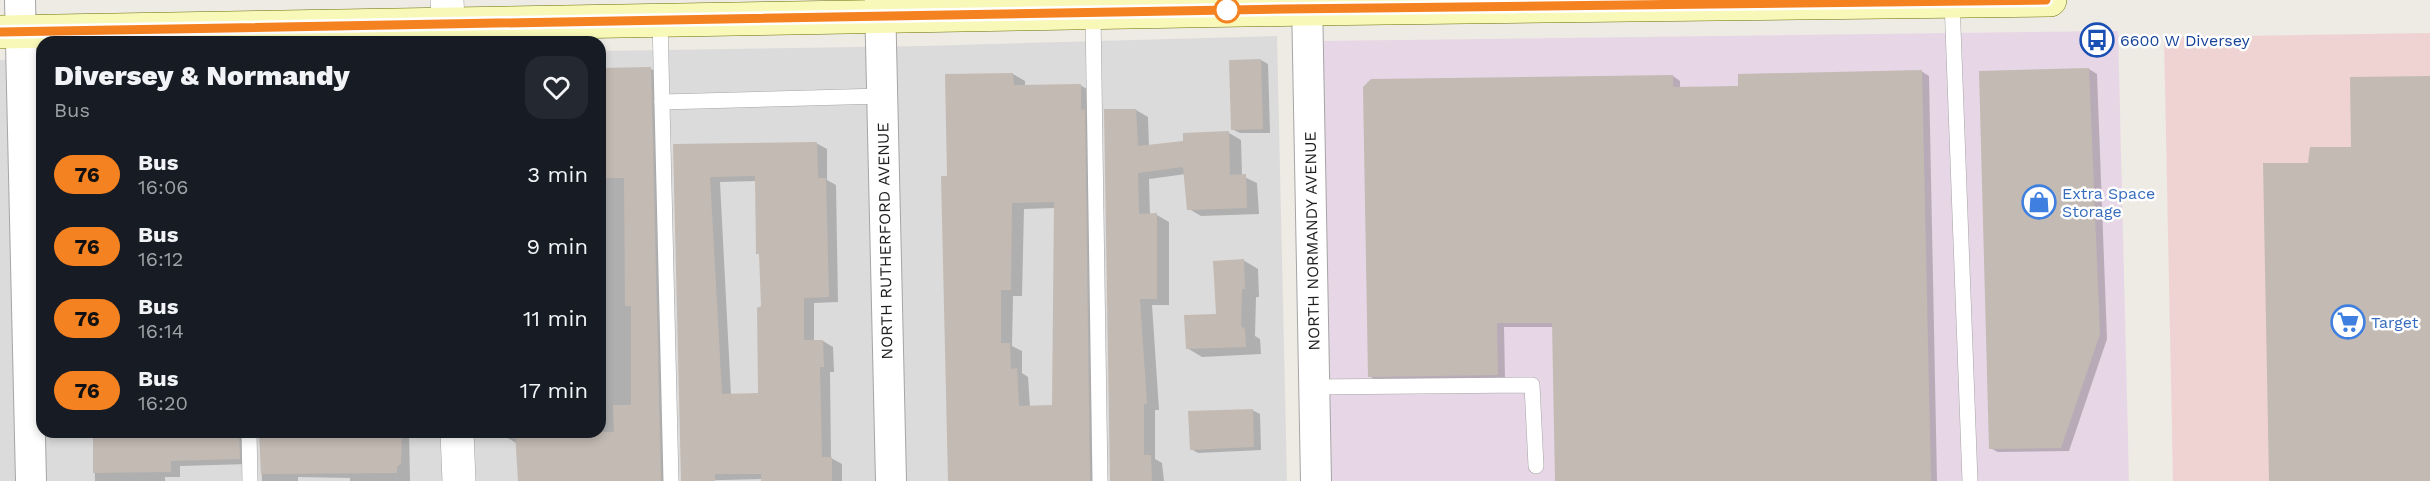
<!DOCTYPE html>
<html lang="en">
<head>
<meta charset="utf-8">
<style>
  :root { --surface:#171b24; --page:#242831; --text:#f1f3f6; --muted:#9ea1a6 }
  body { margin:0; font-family:"Work Sans",sans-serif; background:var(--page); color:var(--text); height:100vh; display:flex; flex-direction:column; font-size:22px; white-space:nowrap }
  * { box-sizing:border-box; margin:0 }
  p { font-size:20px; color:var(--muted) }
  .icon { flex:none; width:33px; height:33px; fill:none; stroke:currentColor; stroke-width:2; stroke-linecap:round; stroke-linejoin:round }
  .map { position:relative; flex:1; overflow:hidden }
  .details { position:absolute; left:36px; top:36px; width:570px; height:402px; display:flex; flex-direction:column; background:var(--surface); border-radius:18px; box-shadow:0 3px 9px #0003 }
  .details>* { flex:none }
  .badge { padding:0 12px; border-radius:20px; font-size:21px; line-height:39px }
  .map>.badge { position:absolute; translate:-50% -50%; box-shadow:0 0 0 3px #fff }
  .round { display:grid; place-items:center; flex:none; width:63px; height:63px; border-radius:18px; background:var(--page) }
  .head { display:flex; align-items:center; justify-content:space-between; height:102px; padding:0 18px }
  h1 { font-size:28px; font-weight:800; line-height:45px }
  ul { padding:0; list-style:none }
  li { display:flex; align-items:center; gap:18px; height:72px; padding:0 18px }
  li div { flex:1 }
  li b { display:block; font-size:22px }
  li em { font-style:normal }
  li .badge { min-width:66px; font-weight:700; text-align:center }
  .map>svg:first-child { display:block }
  .residential { fill:#dcdbdb }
  .commercial { fill:#efd3d3 }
  .industrial { fill:#e7d6e5 }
  .shadow { fill:#0003; fill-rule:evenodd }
  .building { fill:#c3bab3; fill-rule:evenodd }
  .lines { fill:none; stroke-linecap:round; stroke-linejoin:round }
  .service-casing { stroke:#a5a5a5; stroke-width:16 }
  .minor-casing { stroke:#a5a5a5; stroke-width:32 }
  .tertiary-casing { stroke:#a5a5a5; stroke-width:34 }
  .secondary-casing { stroke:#6c7207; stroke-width:34 }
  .service { stroke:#fff; stroke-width:15 }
  .minor { stroke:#fff; stroke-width:30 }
  .tertiary { stroke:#fff; stroke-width:33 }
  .secondary { stroke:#f8f8b8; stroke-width:33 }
  .line-casing { stroke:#fff; stroke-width:14 }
  .line { stroke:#f58220; stroke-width:9 }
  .stop-dot { fill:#fff; stroke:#f58220; stroke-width:3 }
  .labels { text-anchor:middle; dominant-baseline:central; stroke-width:5; stroke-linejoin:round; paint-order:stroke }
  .transit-label { font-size:16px; fill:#164399; stroke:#fff; text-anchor:start }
  .shop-label { font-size:16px; fill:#366cbe; stroke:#fff; text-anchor:start }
  .street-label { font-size:16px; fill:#1e1e1e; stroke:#fff }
</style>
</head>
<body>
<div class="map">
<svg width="2430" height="481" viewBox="0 0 2430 481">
  <rect width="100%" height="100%" fill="#eeeae4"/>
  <!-- residential -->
  <path class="residential" d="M1277,36L1287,481H0V60L42,59V432H600V51L923,46Z"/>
  <!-- commercial -->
  <path class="commercial" d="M2430,33V481H2173L2164,37Z"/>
  <!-- industrial -->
  <path class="industrial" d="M2118,31L2129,481H1329L1321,41Z"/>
  <!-- shadow -->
  <g class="shadow">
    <path d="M1261,60L1268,64L1270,133H1240L1232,129Z"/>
    <path d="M600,69H651L666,77L676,481H520L518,444L504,436V432H600Z"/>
    <path d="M2089,69L2097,74L2107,339L2069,451L1998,452L1990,448Z"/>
    <path d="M1921,71L1929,76L1937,481H1556L1554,327H1504L1505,378L1376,380L1369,376L1673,76L1680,81V89L1739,88Z"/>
    <path d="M1013,74L1025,81V86L1080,85L1092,92L1102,481H949V177ZM1056,208L1054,407H1030L1028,377L1022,373V351L1012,346L1013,296H1022L1024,209Z"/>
    <path d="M1136,110L1148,117L1149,147L1185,142L1229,133L1241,140L1242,176L1257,183L1259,214L1201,216L1189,209L1186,174L1149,179L1150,215H1157L1169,222V305H1152L1159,410H1155V459L1162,463L1164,481H1111Z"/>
    <path d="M816,143L827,149V180L836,185L838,302L814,303V341H823L833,347L834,372H830L831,458L842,464V481H763V479L682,481L674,146ZM757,181L763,307L759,394L731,395L720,182Z"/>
    <path d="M1243,260L1258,269L1259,297H1256L1255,336L1260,339L1261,354L1202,357L1187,348L1218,316Z"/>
    <path d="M1252,410L1260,414L1261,450L1198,453L1191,449Z"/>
    <path d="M94,432H252L249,464L180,466V477H165V481H95Z"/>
    <path d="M260,432H409L410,481H350V478L298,477V481H262Z"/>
  </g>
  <!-- building -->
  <g class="building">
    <path d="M1261,59L1263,129L1231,130L1229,60Z"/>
    <path d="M651,67L661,481H518L515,432H614L613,405H631V306H625L624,178H600V68Z"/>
    <path d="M2089,68L2100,334L2061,448L1989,449L1979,71Z"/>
    <path d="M1922,70L1931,481H1555L1552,323H1497L1498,375L1368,377L1363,87L1371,79L1673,75V87L1738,86V74Z"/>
    <path d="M1013,73L1014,85L1081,84V110L1085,109L1090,481H948L941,176H947L945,74ZM1054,202L1052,405L1019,406L1017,368L1011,369L1010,343H1001V290H1011L1012,203Z"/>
    <path d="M2430,76V481H2269L2263,163H2308L2310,147H2351L2350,77Z"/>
    <path d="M1104,109H1136L1138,146L1183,141V133L1229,131L1230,175L1246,174L1247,208L1187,210L1183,167L1138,173L1139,214L1157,213V299H1140L1147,404H1144V455H1151L1152,481H1110Z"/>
    <path d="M817,142L818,178H826L829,297L804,298V340H823L824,367H820L822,457H832V481H761V474H715V481H681L673,144ZM755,176L756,254H759L761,306L757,308L758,393L722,394L710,177Z"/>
    <path d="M1244,259L1245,289H1242L1241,326L1245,329L1246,347L1186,349L1184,315L1216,314L1213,261Z"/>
    <path d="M1253,409L1254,447L1190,450L1188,411Z"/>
    <path d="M199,432H239L240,459L171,461V472L93,473V435H199Z"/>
    <path d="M259,432H402L401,464L397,467V473L261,474Z"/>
  </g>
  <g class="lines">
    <defs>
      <g id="service">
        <path d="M1952,1L1970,481"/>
        <path d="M1093,13L1100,481"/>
        <path d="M660,20L671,481"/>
        <path d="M662,102L882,96"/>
        <path d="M1314,387L1532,385L1536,466"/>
        <path d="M249,432L250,481"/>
      </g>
      <g id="minor">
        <path d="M20,0L31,481"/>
        <path d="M880,0L891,481"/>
        <path d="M1307,0L1316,481"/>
      </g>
      <g id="tertiary">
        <path d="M447,0L449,42"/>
        <path d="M457,432L459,481"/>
      </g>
      <path id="secondary" d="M0,32L1307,9L2050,0"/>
    </defs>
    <!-- service casing -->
    <use href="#service" class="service-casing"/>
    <!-- minor casing -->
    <use href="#minor" class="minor-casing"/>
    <!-- tertiary casing -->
    <use href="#tertiary" class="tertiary-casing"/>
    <!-- secondary casing -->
    <use href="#secondary" class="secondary-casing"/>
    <!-- service -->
    <use href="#service" class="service"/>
    <!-- minor -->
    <use href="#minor" class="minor"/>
    <!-- tertiary -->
    <use href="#tertiary" class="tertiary"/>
    <!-- secondary -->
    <use href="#secondary" class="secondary"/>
  </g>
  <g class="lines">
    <defs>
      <path id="line" d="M0,32L1284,9L2046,0"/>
    </defs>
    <!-- line casing -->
    <use href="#line" class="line-casing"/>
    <!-- line -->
    <use href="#line" class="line"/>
  </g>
  <!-- icons -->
  <defs>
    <symbol id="bus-ring" viewBox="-11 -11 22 22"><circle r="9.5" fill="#fff" stroke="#1a4fb4" stroke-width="1.5"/><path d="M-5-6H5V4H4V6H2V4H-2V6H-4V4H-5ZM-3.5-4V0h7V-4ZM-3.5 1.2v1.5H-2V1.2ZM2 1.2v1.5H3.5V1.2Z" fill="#1a4fb4"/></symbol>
    <symbol id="shop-ring" viewBox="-11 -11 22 22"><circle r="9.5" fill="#fff" stroke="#3f7fe0" stroke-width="1.5"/><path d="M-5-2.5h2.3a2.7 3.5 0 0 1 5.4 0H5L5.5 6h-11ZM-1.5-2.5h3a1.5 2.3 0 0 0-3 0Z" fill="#3f7fe0"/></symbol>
    <symbol id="supermarket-ring" viewBox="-11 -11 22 22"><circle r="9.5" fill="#fff" stroke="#3f7fe0" stroke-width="1.5"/><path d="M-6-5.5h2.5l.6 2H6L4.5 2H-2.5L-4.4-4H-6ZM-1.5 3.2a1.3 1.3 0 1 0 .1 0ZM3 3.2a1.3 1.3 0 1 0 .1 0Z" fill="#3f7fe0"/></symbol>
  </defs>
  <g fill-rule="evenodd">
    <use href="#bus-ring" x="2078" y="21" width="38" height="38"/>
    <use href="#shop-ring" x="2020" y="183" width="38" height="38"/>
    <use href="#supermarket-ring" x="2329" y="303" width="38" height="38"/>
  </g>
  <!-- markers -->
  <circle class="stop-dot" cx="1227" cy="10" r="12"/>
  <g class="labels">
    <!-- transit labels -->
    <g class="transit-label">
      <text x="2120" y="40">6600 W Diversey</text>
    </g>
    <!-- shop labels -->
    <g class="shop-label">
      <text x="2062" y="193">Extra Space<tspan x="2062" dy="18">Storage</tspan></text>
      <text x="2371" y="322">Target</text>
    </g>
    <!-- street labels -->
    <g class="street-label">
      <text transform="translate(885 241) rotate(-91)">NORTH RUTHERFORD AVENUE</text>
      <text transform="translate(1312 241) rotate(-91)">NORTH NORMANDY AVENUE</text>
    </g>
  </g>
</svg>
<section class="details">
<div class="head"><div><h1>Diversey &amp; Normandy</h1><p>Bus</p></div><a class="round"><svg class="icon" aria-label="heart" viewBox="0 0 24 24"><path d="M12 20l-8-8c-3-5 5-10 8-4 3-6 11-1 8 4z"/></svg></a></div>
<ul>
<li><span class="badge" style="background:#f58220;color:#111">76</span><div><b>Bus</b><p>16:06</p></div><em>3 min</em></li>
<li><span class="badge" style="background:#f58220;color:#111">76</span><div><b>Bus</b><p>16:12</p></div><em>9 min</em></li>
<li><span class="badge" style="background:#f58220;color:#111">76</span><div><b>Bus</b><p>16:14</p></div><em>11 min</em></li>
<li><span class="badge" style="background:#f58220;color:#111">76</span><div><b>Bus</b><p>16:20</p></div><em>17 min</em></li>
</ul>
</section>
</div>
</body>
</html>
